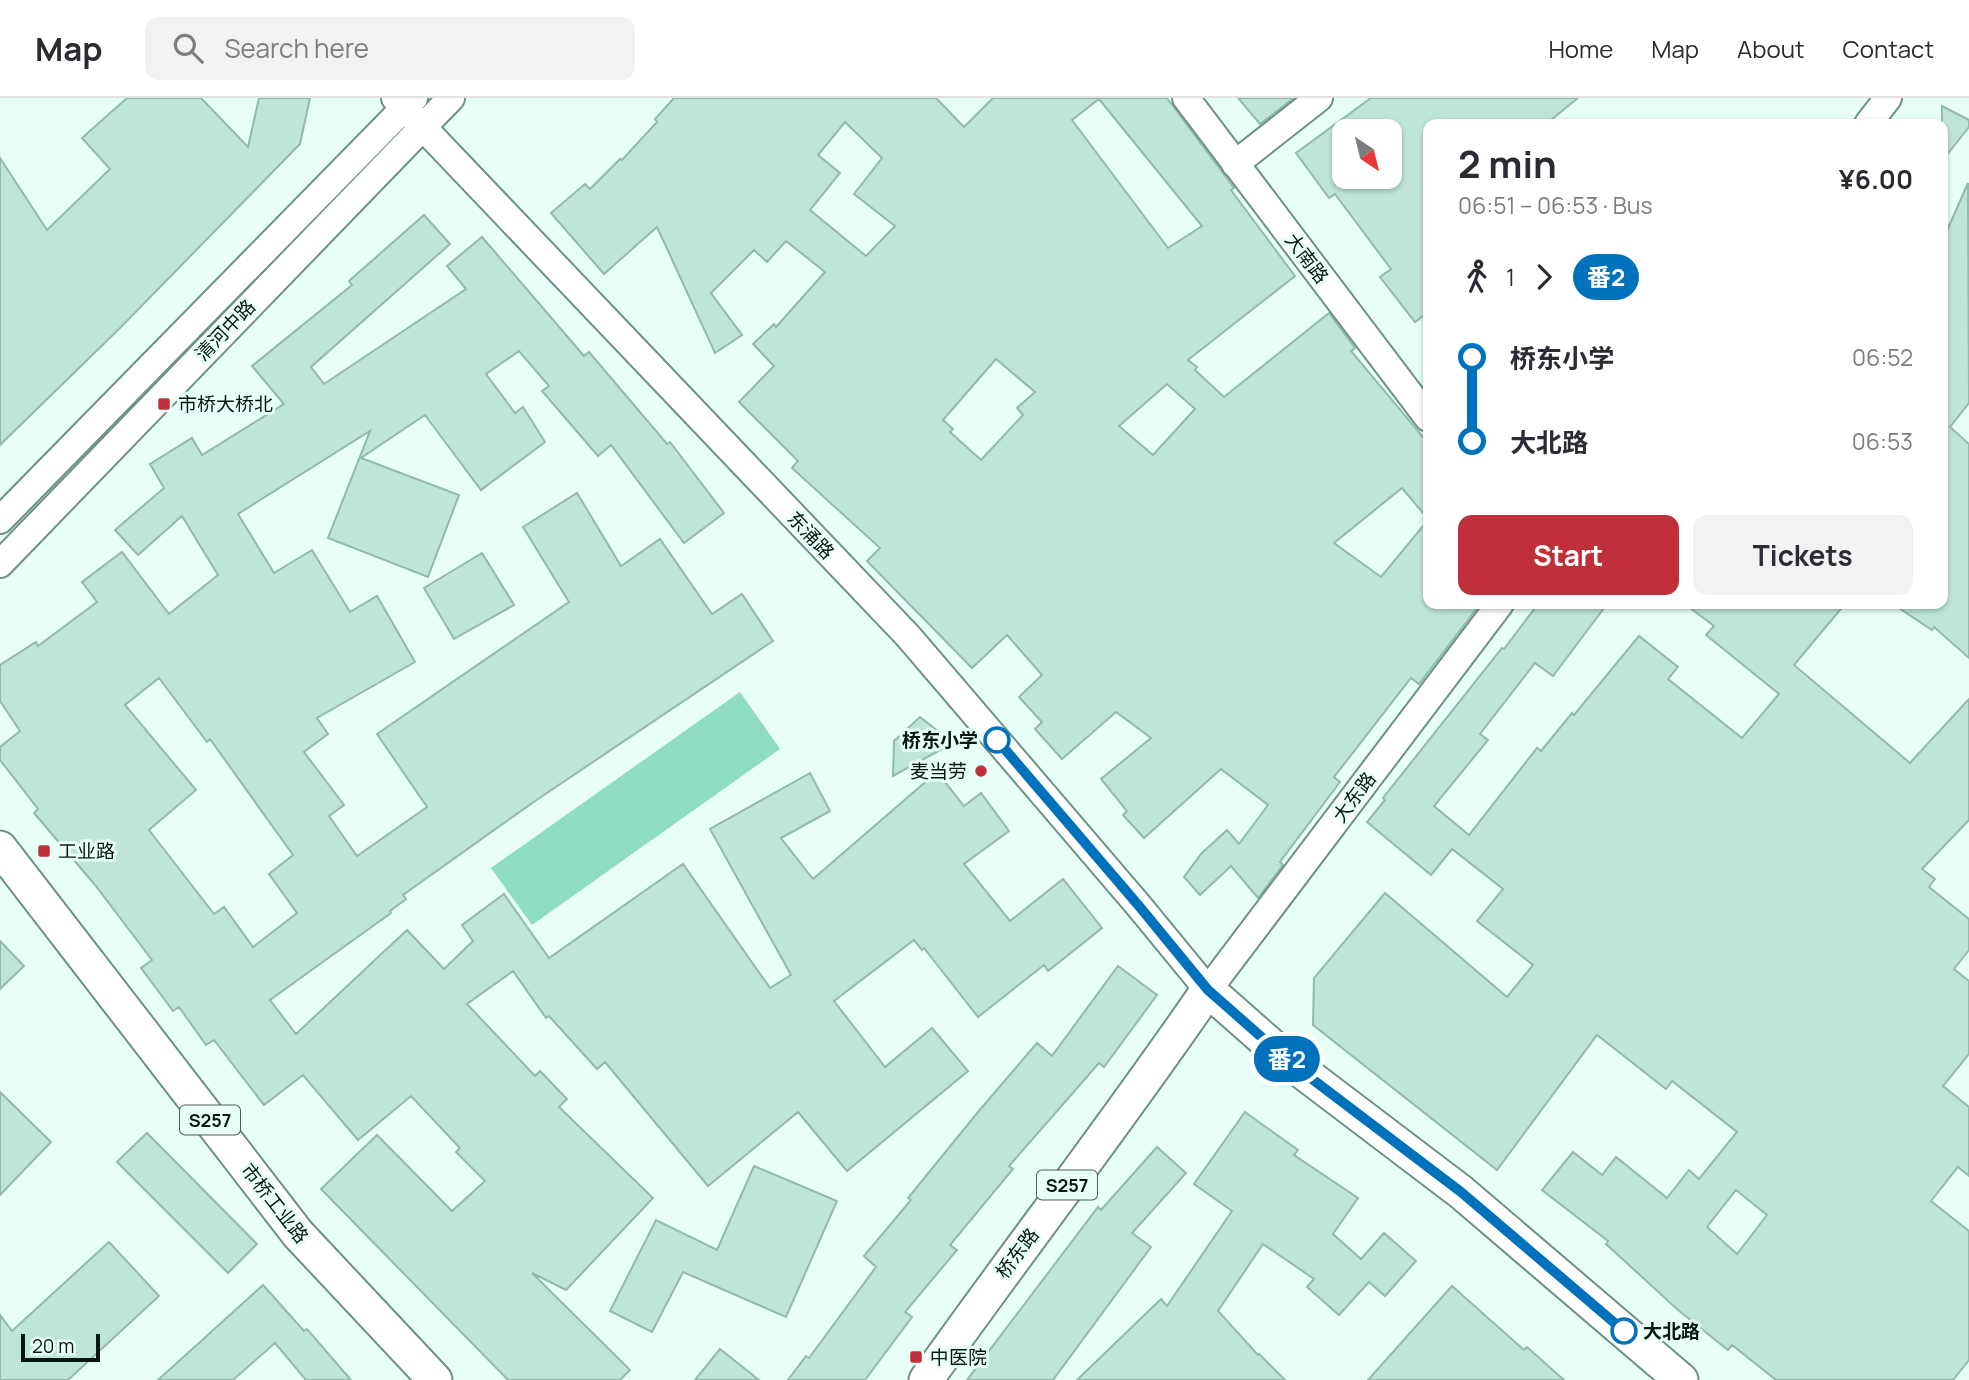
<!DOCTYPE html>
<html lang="en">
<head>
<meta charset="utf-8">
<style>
  :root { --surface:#fff; --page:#f2f2f3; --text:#2b2b33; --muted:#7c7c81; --line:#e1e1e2; --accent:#c0303a }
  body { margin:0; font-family:Manrope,"Noto Sans SC",sans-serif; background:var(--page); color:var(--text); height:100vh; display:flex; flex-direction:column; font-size:26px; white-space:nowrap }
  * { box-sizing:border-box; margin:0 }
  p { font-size:23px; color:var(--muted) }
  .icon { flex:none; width:38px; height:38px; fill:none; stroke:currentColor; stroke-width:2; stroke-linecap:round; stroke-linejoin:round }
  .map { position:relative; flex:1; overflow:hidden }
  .panel { position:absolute; left:1423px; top:21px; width:525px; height:490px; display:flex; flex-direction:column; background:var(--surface); border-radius:14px; box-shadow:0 2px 5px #0004 }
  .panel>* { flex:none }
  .badge { padding:0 14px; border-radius:23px; font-size:24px; line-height:46px }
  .needle { width:46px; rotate:145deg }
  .tools { position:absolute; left:1332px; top:21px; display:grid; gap:14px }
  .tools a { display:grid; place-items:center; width:70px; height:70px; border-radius:14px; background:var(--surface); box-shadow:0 2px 5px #0004; font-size:35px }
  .scale { position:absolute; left:21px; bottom:18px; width:79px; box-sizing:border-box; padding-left:7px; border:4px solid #081612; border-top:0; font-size:19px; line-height:24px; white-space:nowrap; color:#081612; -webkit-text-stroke:5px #e7fff6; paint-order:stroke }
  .map>.badge { position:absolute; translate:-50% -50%; box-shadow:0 0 0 4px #fff }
  .legs { display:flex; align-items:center; gap:10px; height:77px; padding:0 35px; font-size:23px }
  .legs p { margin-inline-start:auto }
  .summary { display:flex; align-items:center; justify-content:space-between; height:119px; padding:0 35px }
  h1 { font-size:38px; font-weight:700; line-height:52px }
  .cta { display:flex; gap:14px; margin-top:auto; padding:14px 35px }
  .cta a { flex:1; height:80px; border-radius:14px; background:var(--accent); color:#fff; font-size:28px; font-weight:700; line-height:80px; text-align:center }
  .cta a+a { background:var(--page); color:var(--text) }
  ul { padding:0 35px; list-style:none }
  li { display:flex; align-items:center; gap:24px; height:84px; font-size:26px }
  li i { display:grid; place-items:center; width:10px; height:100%; margin:0 9px; background:currentColor }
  li i::after { content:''; width:18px; height:18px; margin:-9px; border:5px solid; border-radius:50%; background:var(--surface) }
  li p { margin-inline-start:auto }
  li:first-child i { background:linear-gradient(#0000 50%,currentColor 0) }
  li:last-child i { background:linear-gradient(currentColor 50%,#0000 0) }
  header { display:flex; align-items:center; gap:42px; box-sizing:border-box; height:98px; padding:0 35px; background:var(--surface); border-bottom:2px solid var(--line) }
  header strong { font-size:33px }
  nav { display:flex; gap:38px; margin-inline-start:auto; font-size:24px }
  .search { width:490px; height:63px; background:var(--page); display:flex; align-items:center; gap:18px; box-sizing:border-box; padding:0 24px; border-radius:14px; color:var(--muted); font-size:26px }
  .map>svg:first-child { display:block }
  .green { fill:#8edcc3 }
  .building { fill:#bee5d8; stroke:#93b9ac; stroke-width:2; fill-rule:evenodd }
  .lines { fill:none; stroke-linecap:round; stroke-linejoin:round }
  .minor-casing { stroke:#6d9185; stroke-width:30 }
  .major-casing { stroke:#6d9185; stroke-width:37 }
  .minor { stroke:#fff; stroke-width:26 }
  .major { stroke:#fff; stroke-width:33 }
  .line-1-casing { stroke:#fff; stroke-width:16 }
  .line-1 { stroke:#0072bc; stroke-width:10 }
  .poi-dot { fill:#c0303a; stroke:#e7fff6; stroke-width:2.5 }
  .stop-1-dot { fill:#fff; stroke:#0072bc; stroke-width:3.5 }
  .labels { text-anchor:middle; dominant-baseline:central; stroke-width:6; stroke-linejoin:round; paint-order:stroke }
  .shield { fill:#e7fff6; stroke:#4b5c56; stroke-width:2 }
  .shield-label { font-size:18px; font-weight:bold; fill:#081612 }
  .street-label { font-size:19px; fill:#081612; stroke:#e7fff6 }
  .poi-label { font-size:19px; fill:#081612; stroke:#e7fff6; text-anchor:start }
  .stop-label { font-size:19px; font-weight:bold; fill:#081612; stroke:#e7fff6; text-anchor:end }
</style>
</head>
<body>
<header>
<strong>Map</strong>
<div class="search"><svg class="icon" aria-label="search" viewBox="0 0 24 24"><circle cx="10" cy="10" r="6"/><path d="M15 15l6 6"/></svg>Search here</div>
<nav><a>Home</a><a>Map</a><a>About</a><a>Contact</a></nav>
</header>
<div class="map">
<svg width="1969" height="1282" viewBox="0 0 1969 1282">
  <rect width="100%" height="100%" fill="#e7fff6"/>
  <!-- green -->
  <path class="green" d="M740,594L780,651L532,827L491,770Z"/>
  <!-- building -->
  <g class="building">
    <path d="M127,0H201L248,49L259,0H310L300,46L120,230L0,347V60L47,132L110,71L82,40Z"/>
    <path d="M674,0H936L964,29L993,0H1167L1234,90L1231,92L1295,178L1188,262L1197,269L1195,272L1224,299L1329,215L1355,250L1351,253L1428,345V421L1402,390L1334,445L1381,479L1428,422V506H1480L1419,586L1411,580L1334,679L1340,684L1280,764L1283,767L1258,800L1231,768L1200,797L1184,779L1201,756L1227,732L1239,746L1268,707L1221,671L1144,740L1123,717L1127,713L1101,681L1151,640L1116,614L1062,661L1035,631L1042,624L1019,599L1042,577L1007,537L972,570L867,463L880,450L792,370L798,363L739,304L774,268L753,246L774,226L776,229L825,174L786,143L767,164L754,152L711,195L742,237L715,255L657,129L604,176L551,115L585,86L590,91L620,61L622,62L657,24L655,21ZM1099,1L1202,128L1168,150L1072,22ZM845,24L882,60L854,96L895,128L866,158L810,112L840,75L818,57ZM996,261L1035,294L1017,310L1023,317L981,362L950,334L953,331L943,322ZM1167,286L1195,311L1153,357L1119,328Z"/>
    <path d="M1238,0H1294L1260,26Z"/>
    <path d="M1371,0H1578L1546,26H1428V214L1415,224L1380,179L1391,171L1335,96L1329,100L1296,55ZM1344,33H1390V79H1344Z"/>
    <path d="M1942,8L1969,22V29L1942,63Z"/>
    <path d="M1968,85L1969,305L1950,329L1969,346V560L1934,529L1932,532L1893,506H1942V144Z"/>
    <path d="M424,117L450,146L311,269L324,286L466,191L447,168L482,139L584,258L589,254L667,346L670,344L724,415L684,445L611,347L598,358L542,293L549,288L519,253L486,276L515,315L523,309L545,344L481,392L425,317L361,360L459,397L428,479L328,440L370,333L238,416L274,475L312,452L350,514L377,498L415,564L317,620L328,636L304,654L344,707L329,718L357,758L427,709L377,636L569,504L523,429L577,395L621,468L660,441L712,516L742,496L773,543L535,703L403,797L406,801L390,813L391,815L270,902L296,936L407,832L444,871L473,843L462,827L504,796L549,860L683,766L770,890L791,877L710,731L810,675L830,713L781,740L813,781L937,674L964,708L981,695L1009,733L964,766L1010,823L1063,781L1102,830L1048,873L1044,867L978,919L924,850L922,852L914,842L834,903L885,969L932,930L968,973L847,1073L798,1014L708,1088L605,964L597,971L549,918L546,920L513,873L467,906L535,978L540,973L567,1001L559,1009L653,1100L566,1192L532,1175L630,1272L620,1282H508L321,1091L377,1037L452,1113L485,1083L456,1054L460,1050L411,998L358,1042L303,977L264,1007L214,942L206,947L179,909L173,913L141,870L152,862L95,787L34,715L38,711L0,662V649L20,633L0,603V567L36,544L38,548L97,504L82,484L122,454L169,516L218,477L182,418L138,457L115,432L164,390L150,366L192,340L202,357L284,306L252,268L352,187L349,183ZM159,580L207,644L210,641L293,757L269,776L297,815L253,849L224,809L214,816L149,732L196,692L125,607Z"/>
    <path d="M482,455L514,507L454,541L424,490Z"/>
    <path d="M1538,506H1607L1553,578L1535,565L1480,636L1488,642L1434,708L1469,737L1537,650L1541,653L1572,615L1574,617L1639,538L1678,569L1668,581L1742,640L1779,596L1706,537L1714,528L1685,506H1845L1794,567L1910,665L1969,601V722L1922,771L1935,781L1929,789L1969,821V852L1954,871L1969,883V956L1943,988L1969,1009V1078L1958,1069L1931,1103L1969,1133V1262L1953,1282H1776L1732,1247L1728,1252L1678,1212L1606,1146L1608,1143L1542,1092L1573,1054L1602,1077L1616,1059L1667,1100L1689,1072L1699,1081L1737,1034L1672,983L1666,991L1597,937L1497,1072L1313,927L1314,880L1385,795L1507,899L1533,867L1477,823L1503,791L1452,751L1431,777L1367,724L1385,702L1383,700L1502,550L1504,551ZM1736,1092L1767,1117L1737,1156L1707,1129Z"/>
    <path d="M920,619L953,645L893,678L894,643Z"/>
    <path d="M0,843L24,868L0,891Z"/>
    <path d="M1118,868L1157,897L1104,969L1099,965L1009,1068L1013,1071L950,1147L957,1152L905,1214L912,1219L865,1282H788L806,1258L809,1260L876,1169L864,1158L911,1102L908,1100L978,1014L1037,945L1052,958Z"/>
    <path d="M0,994L51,1044L0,1097Z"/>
    <path d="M1245,1014L1298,1052L1294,1057L1358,1100L1333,1136L1361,1161L1384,1135L1416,1163L1385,1198L1369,1184L1339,1217L1307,1189L1314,1181L1263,1146L1218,1213L1258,1257L1259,1256L1285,1282H1077L1161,1201L1167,1208L1232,1113L1194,1086Z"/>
    <path d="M147,1035L257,1146L228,1175L117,1064Z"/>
    <path d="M1157,1049L1186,1075L1132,1135L1151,1149L1053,1282H967L1098,1109L1101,1112Z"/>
    <path d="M754,1068L837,1103L786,1219L683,1174L652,1234L610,1213L656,1122L717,1152Z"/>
    <path d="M109,1144L159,1198L68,1282H0V1217L12,1233Z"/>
    <path d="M263,1187L304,1233L307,1231L351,1282H306L275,1245L233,1282H158Z"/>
    <path d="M1452,1188L1524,1252L1527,1249L1564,1282H1368Z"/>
    <path d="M720,1251L759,1282H695Z"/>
  </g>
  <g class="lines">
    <defs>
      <g id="minor">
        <path d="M395,0L908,538L1139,808L1208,892L1500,506"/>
        <path d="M1186,0L1428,320"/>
        <path d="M1868,26L1888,0"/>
        <path d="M1235,66L1319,0"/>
        <path d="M0,422L414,0"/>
        <path d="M0,466L451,0"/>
      </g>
      <g id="major">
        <path d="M0,750L298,1136L435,1282"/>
        <path d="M926,1282C1019,1151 1117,1025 1208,892L1291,965L1461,1094L1681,1282"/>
      </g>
    </defs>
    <!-- minor casing -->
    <use href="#minor" class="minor-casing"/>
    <!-- major casing -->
    <use href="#major" class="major-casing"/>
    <!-- minor -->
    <use href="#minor" class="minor"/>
    <!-- major -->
    <use href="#major" class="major"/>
  </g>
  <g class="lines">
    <defs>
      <path id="line-1" d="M997,642L1139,808L1208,892L1291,965L1461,1094L1624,1233"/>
    </defs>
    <!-- line-1 casing -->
    <use href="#line-1" class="line-1-casing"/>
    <!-- line-1 -->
    <use href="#line-1" class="line-1"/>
  </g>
  <!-- markers -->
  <g class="poi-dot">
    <rect x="157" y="299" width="14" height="14" rx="3.5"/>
    <circle cx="981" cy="673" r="7"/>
    <rect x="37" y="746" width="14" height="14" rx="3.5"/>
    <rect x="909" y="1252" width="14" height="14" rx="3.5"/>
  </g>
  <g class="stop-1-dot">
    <circle cx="997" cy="642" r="12"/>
    <circle cx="1624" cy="1233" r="12"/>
  </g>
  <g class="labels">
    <!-- shield labels -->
    <g class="shield">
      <rect x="180" y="1007.5" width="60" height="29" rx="5"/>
      <rect x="1037" y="1072.5" width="60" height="29" rx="5"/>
    </g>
    <g class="shield-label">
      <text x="210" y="1022">S257</text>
      <text x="1067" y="1087">S257</text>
    </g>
    <!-- street labels -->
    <g class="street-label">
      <text transform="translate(1307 160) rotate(53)">大南路</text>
      <text transform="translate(225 232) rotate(-46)">清河中路</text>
      <text transform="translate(811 437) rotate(46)">东涌路</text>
      <text transform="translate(1354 699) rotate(-53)">大东路</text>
      <text transform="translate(275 1105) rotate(52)">市桥工业路</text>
      <text transform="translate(1017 1155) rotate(-53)">桥东路</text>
    </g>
    <!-- poi labels -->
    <g class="poi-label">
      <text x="178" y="306">市桥大桥北</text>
      <text x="967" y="673" text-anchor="end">麦当劳</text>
      <text x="58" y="753">工业路</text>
      <text x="930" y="1259">中医院</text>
    </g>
    <!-- stop labels -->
    <g class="stop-label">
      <text x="978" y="642">桥东小学</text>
      <text x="1643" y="1233" text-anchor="start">大北路</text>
    </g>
  </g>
</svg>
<div class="tools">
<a><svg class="needle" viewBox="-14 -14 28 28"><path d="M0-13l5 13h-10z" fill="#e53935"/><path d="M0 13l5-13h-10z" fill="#7c7c81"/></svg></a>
</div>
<div class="scale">20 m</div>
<b class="badge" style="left:1287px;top:961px;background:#0072bc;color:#fff">番2</b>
<section class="panel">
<div class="summary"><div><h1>2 min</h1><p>06:51 – 06:53 · Bus</p></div><b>¥6.00</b></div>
<div class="legs"><svg class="icon" aria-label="walk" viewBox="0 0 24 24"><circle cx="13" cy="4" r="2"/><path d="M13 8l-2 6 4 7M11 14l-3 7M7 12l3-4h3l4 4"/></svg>1<svg class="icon" aria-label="forward" viewBox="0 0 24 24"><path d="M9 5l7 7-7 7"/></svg><b class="badge" style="background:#0072bc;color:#fff">番2</b></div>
<ul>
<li><i style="color:#0072bc"></i><b>桥东小学</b><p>06:52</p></li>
<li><i style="color:#0072bc"></i><b>大北路</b><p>06:53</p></li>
</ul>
<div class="cta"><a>Start</a><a>Tickets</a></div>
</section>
</div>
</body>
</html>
